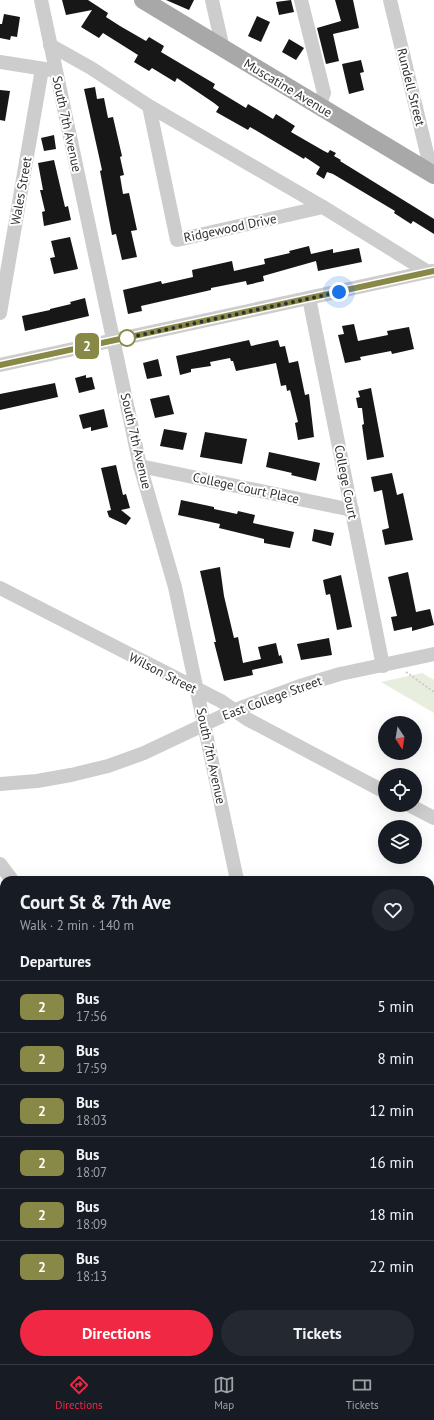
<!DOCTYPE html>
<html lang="en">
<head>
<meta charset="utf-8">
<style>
  :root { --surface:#171b24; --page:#242831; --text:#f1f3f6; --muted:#9ea1a6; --line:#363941; --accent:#f12843 }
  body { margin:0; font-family:"PT Sans",sans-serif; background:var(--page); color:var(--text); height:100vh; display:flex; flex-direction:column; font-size:15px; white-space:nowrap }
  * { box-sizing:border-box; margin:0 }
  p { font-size:13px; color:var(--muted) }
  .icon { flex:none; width:22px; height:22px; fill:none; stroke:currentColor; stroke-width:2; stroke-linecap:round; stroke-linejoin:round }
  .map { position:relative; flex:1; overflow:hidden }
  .drawer { position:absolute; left:0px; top:876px; width:434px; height:488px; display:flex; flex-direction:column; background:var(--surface); border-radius:12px 12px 0 0; box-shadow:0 4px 16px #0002 }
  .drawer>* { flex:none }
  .badge { padding:0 8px; border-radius:6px; font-size:14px; line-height:26px }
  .needle { width:26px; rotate:168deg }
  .buttons { position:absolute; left:378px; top:716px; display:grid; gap:8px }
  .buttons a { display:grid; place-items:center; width:44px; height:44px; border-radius:50%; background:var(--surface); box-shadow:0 4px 16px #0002; font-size:20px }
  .you { position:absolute; width:20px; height:20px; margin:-10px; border:3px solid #fff; border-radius:50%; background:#1a73e8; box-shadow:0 0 0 6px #1a73e833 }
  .map>.badge { position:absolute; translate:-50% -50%; box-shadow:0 0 0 2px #fff }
  h2 { padding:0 20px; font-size:15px; line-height:36px }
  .round { display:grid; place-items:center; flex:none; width:42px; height:42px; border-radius:21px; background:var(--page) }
  .head { display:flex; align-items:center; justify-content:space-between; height:68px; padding:0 20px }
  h1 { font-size:19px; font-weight:700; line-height:30px }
  .button { display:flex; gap:8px; margin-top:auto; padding:8px 20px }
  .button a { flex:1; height:46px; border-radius:24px; background:var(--accent); color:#fff; font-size:16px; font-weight:700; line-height:46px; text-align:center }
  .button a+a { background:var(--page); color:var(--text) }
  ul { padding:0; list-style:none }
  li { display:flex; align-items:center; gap:12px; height:52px; padding:0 20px; border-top:1px solid var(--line) }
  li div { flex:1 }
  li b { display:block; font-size:15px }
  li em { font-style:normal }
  li .badge { min-width:44px; font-weight:700; text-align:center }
  .dock { display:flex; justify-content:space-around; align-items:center; height:56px; border-top:1px solid var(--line); background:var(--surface); font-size:11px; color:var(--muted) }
  .dock a { display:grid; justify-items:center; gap:2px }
  .dock .current { color:var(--accent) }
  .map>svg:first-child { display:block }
  .green { fill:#e7eedd }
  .building { fill:#171717 }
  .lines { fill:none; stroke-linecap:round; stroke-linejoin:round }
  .path { stroke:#cdcdcd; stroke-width:2; stroke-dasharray:2 2; stroke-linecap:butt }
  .minor { stroke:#cdcdcd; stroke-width:14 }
  .major { stroke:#a8a8a8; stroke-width:18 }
  .line-casing { stroke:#fff; stroke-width:9 }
  .line { stroke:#888847; stroke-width:6 }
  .walk { stroke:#303030; stroke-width:4; stroke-dasharray:0 7.2 }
  .stop-dot { fill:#fff; stroke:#888847; stroke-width:2 }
  .labels { text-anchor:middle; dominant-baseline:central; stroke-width:4; stroke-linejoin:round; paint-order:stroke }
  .street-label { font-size:13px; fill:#303030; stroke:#fff }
</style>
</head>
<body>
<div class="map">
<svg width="434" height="1364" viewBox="0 0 434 1364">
  <rect width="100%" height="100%" fill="#fff"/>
  <!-- green -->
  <path class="green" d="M422,673L434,680V713L381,682Z"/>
  <!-- building -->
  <g class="building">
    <path d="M62,0H88L108,13L106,17L120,26L146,41L149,37L164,46L161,52L215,84L213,88L246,108L248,104L273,119L276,114L295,126L291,132L324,151L328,153L330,150L336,153L334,156L341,160L340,161L434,219V234L413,221L411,224L394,213L395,211L333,174L327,172L324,179L316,174L320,167L305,157L304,159L250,127L248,130L216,112L219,107L214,103L177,78L175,82L152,68L149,71L134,62L138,55L103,33L99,38L81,27L92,10L66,15Z"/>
    <path d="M166,0H194L189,10Z"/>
    <path d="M291,0L294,12L279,15L276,2Z"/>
    <path d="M335,0H353L359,28L333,34L339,61L326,64L317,28L341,21Z"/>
    <path d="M4,14L20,17L17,37L11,36L10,40L0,38V24H2Z"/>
    <path d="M257,16L270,22L261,42L248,36Z"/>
    <path d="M289,39L304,48L296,60L282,52Z"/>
    <path d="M361,60L364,72L360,73L364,90L349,94L342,64Z"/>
    <path d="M95,87L97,99L104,98L108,118L113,117L122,156L120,157L124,175L120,176L123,194L129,193L137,230L131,231L137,257L122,260L116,234L112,235L100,171L102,170L84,89Z"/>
    <path d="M0,90L10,91L5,121L0,120Z"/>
    <path d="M54,135L56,149L44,151L41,138Z"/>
    <path d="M54,160L65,207L68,206L71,220L44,226L42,212L45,211L40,190H43L38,163Z"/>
    <path d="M70,237L78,269L54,274L50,258L55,257L51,241Z"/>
    <path d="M309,246L311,254L333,249V253L359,248L362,262L318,271L316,261L263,276L264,281L247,285L246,281L211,288V290L141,306L142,311L128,314L123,290L161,281L162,284L193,277L192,270L232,261L234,271L265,264L264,259L290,253L289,251Z"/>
    <path d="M85,298L89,316L25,331L22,316L50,310V309L71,304L70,302Z"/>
    <path d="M354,324L358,341L388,335L387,331L409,327L414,349L392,354L391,351L360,357L361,360L345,363L338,335L344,334L342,326Z"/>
    <path d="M249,340L251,346L278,340L280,347L285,346L289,363L298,361L305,395L309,394L314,437L298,440L295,423L298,422L290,390L287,391L286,385L281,386L276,363L236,371L233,361H231L230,358L210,362L211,366L191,369V372L180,375L176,356Z"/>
    <path d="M158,359L162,376L147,379L143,363Z"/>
    <path d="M86,375V378L92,377L95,389L79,393L75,378Z"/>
    <path d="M55,383L58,397L0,410V394Z"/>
    <path d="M371,388L384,457L367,460L362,425L364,424L362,408H358L356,398L360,397L358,391Z"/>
    <path d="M169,395L174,414L155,418L150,399Z"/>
    <path d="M104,409L108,427L91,431V427L83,429L79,415Z"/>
    <path d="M164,429L187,433L183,450L160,446Z"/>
    <path d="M205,432L247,439L242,464L200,457Z"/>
    <path d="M269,452L320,463L316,481L291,475L292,473L266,467Z"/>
    <path d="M116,465L123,495L126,494L130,508L121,510L131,518L126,525L109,517L107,511L111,510L101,468Z"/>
    <path d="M392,473L397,495L403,493L413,540L385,545L382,530L389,528L382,490L374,492L371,477Z"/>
    <path d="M181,500L214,507V509L237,514L238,511L255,515L253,523L294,532L290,548L264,543V539L219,528L220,524L178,515Z"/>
    <path d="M314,529L334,533L331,546L312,541Z"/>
    <path d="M220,567L224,596L234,638L238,637L243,663L261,659L258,647L276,643L279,656L281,655L283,663L252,670L253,675L224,681L214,642H216L200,571Z"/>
    <path d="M408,572L416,612L430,609L434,625L412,631V627L394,631L391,617L397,616L388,577Z"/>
    <path d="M341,575L352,627L337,630L330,594L326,595L323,580Z"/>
    <path d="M329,638L332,655L301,660L297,644Z"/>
  </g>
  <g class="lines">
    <!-- path -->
    <path class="path" d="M406,672L434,692"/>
    <!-- minor -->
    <g class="minor">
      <path d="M41,0L140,466L175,587L237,880"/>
      <path d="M212,0L223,49"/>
      <path d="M301,0L324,93L319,106"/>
      <path d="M390,0L432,174"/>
      <path d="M50,45L91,68L149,106L177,240L323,207L428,272"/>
      <path d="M0,62L51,70"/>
      <path d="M149,106L323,207"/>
      <path d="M309,298L383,666"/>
      <path d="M0,313L42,69"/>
      <path d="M0,365L432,271"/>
      <path d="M140,466L352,510"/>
      <path d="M0,588L221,701L247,719L385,792"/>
      <path d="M0,784L37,781L71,775L108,766L144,753L235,710L300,686L340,674L434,654"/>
      <path d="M409,805L434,818"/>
      <path d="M0,864L12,880"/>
      <path d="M430,946H434"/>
      <path d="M0,951H4"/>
      <path d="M430,1099H434"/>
      <path d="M0,1143L4,1142"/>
      <path d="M0,1305L4,1311"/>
      <path d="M29,1360L30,1364"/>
      <path d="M188,1360L189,1364"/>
      <path d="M341,1360L342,1364"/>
      <path d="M279,1364L297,1360"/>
    </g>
    <!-- major -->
    <path class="major" d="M143,0L434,175"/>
  </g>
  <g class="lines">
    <defs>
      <path id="line" d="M0,365L434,271"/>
    </defs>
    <!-- line casing -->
    <use href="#line" class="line-casing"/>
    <!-- line -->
    <use href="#line" class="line"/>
    <!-- walk -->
    <path class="walk" d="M127,338L122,339L339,292"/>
  </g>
  <!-- markers -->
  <circle class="stop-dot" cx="127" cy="338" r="8"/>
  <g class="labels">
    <!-- street labels -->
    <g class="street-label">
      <text transform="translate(411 87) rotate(76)">Rundell Street</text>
      <text transform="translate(288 88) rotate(31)">Muscatine Avenue</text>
      <text transform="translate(67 124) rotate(78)">South 7th Avenue</text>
      <text transform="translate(21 191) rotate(-80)">Wales Street</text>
      <text transform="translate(230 228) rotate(-12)">Ridgewood Drive</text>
      <text transform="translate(136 441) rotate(77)">South 7th Avenue</text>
      <text transform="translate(346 482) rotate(79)">College Court</text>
      <text transform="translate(246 488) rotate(12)">College Court Place</text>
      <text transform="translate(163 673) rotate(27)">Wilson Street</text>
      <text transform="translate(272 698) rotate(-20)">East College Street</text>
      <text transform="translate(211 756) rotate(78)">South 7th Avenue</text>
    </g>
  </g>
</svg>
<div class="buttons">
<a><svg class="needle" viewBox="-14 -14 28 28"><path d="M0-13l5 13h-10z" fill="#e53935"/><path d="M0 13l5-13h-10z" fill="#9ea1a6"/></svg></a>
<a><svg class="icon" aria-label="locate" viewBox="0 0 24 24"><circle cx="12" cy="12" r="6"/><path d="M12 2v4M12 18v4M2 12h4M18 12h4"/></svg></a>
<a><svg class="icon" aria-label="layers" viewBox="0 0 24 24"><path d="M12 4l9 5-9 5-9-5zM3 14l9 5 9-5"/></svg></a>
</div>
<div class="you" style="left:339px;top:292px"></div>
<b class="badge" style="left:87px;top:346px;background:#888847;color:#fff">2</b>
<section class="drawer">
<div class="head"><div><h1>Court St &amp; 7th Ave</h1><p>Walk · 2 min · 140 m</p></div><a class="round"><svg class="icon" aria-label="heart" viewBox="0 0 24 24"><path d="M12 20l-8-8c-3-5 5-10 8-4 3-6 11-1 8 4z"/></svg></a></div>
<h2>Departures</h2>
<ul>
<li><span class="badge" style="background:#888847;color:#fff">2</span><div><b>Bus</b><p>17:56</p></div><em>5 min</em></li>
<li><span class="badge" style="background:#888847;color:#fff">2</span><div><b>Bus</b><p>17:59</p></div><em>8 min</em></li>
<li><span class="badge" style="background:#888847;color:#fff">2</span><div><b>Bus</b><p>18:03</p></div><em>12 min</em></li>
<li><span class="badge" style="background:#888847;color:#fff">2</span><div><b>Bus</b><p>18:07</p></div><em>16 min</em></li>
<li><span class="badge" style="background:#888847;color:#fff">2</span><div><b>Bus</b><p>18:09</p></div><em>18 min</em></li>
<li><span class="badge" style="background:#888847;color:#fff">2</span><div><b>Bus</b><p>18:13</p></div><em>22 min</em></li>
</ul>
<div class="button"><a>Directions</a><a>Tickets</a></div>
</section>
</div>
<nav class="dock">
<a class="current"><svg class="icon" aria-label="directions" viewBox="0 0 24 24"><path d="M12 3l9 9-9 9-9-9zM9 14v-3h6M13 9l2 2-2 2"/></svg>Directions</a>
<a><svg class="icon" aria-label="map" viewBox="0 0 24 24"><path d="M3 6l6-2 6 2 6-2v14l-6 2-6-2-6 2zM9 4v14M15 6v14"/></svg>Map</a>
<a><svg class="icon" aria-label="tickets" viewBox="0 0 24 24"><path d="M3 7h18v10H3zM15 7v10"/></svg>Tickets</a>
</nav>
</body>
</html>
